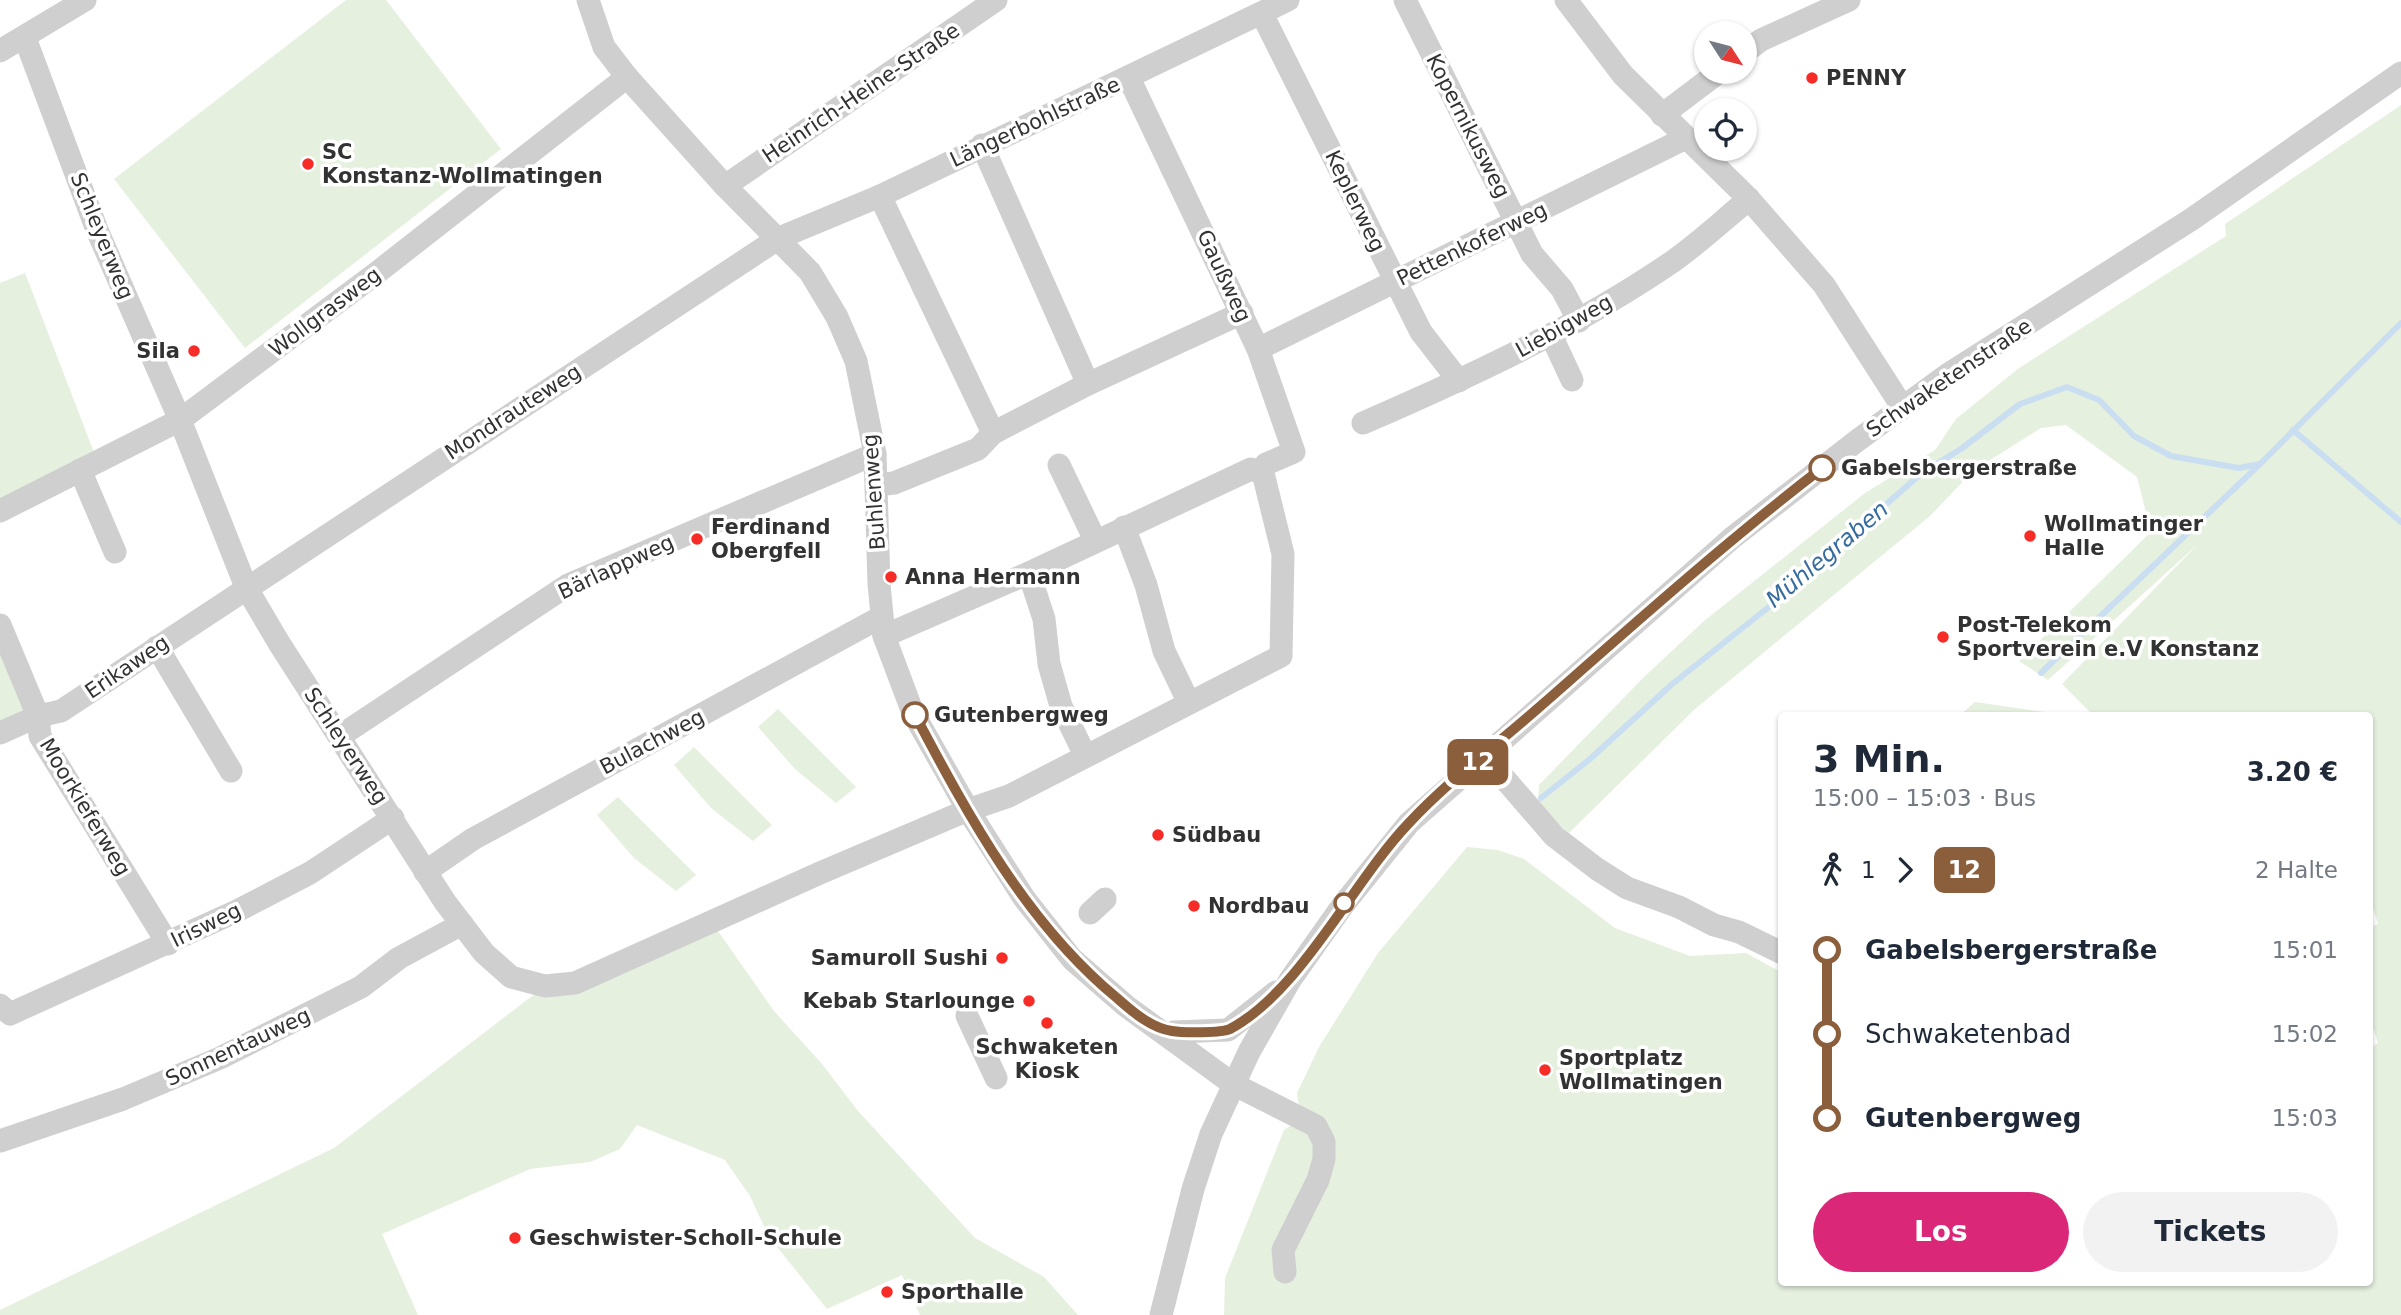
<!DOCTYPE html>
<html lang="de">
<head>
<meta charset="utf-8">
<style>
  :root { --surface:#fff; --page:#f2f2f3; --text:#1f2937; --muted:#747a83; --accent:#db2777 }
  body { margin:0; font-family:"DejaVu Sans",sans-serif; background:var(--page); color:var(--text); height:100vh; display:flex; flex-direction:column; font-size:26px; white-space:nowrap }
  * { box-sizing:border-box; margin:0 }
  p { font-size:23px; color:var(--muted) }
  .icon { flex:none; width:38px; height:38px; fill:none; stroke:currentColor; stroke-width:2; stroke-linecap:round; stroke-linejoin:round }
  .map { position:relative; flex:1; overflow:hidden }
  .side { position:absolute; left:1778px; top:712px; width:595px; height:574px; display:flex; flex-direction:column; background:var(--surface); border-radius:7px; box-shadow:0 2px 5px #0004 }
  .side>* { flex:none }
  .badge { padding:0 14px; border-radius:10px; font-size:24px; line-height:46px }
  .needle { width:46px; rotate:126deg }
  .fabs { position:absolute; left:1694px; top:21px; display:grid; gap:14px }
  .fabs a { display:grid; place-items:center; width:63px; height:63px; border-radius:50%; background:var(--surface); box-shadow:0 2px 5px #0004; font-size:35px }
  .map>.badge { position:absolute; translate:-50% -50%; box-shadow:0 0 0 4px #fff }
  .legs { display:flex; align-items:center; gap:10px; height:77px; padding:0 35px; font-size:23px }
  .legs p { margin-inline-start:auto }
  .headline { display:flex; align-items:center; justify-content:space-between; height:119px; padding:0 35px }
  h1 { font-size:38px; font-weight:600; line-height:52px }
  .action { display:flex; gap:14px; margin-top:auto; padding:14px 35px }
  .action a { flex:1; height:80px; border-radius:42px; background:var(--accent); color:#fff; font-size:28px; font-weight:600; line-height:80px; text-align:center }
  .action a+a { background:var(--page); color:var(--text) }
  ul { padding:0 35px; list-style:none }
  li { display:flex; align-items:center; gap:24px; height:84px; font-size:26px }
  li i { display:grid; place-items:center; width:10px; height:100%; margin:0 9px; background:currentColor }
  li i::after { content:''; width:18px; height:18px; margin:-9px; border:5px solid; border-radius:50%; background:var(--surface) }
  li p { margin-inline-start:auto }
  li:first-child i { background:linear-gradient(#0000 50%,currentColor 0) }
  li:last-child i { background:linear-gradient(currentColor 50%,#0000 0) }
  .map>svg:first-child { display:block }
  .green { fill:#e6f0df }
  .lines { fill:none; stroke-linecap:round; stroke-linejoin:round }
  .stream { stroke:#cadef1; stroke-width:6 }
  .minor { stroke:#cfcfcf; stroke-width:23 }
  .line-1-casing { stroke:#fff; stroke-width:16 }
  .line-1 { stroke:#8b5e3c; stroke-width:10 }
  .poi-dot { fill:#f72c26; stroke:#fff; stroke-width:2.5 }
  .stop-1-dot { fill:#fff; stroke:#8b5e3c; stroke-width:3.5 }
  .labels { text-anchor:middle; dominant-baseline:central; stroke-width:7; stroke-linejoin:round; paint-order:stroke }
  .poi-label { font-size:21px; font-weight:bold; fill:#323232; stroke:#fff; text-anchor:start }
  .street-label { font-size:21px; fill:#323232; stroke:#fff }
  .stop-label { font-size:21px; font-weight:bold; fill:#323232; stroke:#fff; text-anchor:start }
  .water-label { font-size:23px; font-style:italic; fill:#366b9e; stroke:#fff }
</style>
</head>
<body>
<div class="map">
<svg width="2401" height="1315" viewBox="0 0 2401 1315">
  <rect width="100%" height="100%" fill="#fff"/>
  <!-- green -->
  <g class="green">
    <path d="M346,0H386L501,149L245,348L114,179Z"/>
    <path d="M2401,105V1315H1224L1225,1278L1284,1130L1301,1119L1297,1093L1319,1047L1378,953L1467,847L1498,850L1524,859L1615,928L1690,956L1746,953L1781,972L1782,1283H2370V1048L2378,1043L2370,1019V927L2378,924L2370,899V716H2094L2062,684L2197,545L2048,680L2019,661L2151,532L2137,477L2066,425L2041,428L1974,470L1930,516L1695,709L1569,833L1538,806L1539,785L1644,677L1704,621L1865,493L1935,450L1956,419L2019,368L2226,236L2225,224Z"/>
    <path d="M25,273L95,455L0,502V283Z"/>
    <path d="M0,642L28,707L0,722Z"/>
    <path d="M1975,702L2051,713L2056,716H1959Z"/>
    <path d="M778,709L856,787L836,803L795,769L758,727Z"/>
    <path d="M694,747L772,825L753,841L711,808L674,765Z"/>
    <path d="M618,797L696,875L676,891L634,858L597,815Z"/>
    <path d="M713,924L774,1011L822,1064L858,1111L975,1238L1044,1277L1078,1315H920L902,1275L827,1309L769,1237L750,1196L725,1160L637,1125L620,1149L590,1162L530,1169L382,1234L418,1315H0V1310L334,1148L545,986Z"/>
  </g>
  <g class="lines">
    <!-- stream -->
    <g class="stream">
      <path d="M2293,430L2401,522"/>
      <path d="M2041,673L2260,464"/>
      <path d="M1541,798L1590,759L1671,685L1770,606L1923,472L1961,449L2020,404L2067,387L2099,400L2134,436L2171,456L2239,468L2260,464L2401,323"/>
    </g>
    <!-- minor -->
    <g class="minor">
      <path d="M588,0L604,47L627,77L725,186L810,272L837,317L856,361L875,454L879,584L884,636L913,713L968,810L1024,898L1072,959L1126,1006L1233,1084L1316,1126L1324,1142V1159L1318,1180L1283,1250L1285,1272"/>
      <path d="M1405,0L1532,254L1562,289L1579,321"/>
      <path d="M1566,0L1623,75L1749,199L1824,285L1903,408"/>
      <path d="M1262,14L1421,332L1459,381"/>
      <path d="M25,38L97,230L180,420L246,587L279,643L445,902L484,953L511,977L545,986L575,983L820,873L968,810L1009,796L1281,656L1283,554L1263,473L1251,469L1029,573L884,636"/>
      <path d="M0,51L85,0"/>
      <path d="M1745,52L1761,40L1849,0"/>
      <path d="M1129,78L1258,349L1294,452L1266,464"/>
      <path d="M1662,115L1719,72"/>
      <path d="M982,145L1088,384"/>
      <path d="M725,186L996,0"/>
      <path d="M880,196L993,433"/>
      <path d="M1551,335L1572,380"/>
      <path d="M1258,349L1686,138"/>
      <path d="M1363,423C1467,378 1571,330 1666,266C1695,247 1722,221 1749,199"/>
      <path d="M1059,465L1095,540"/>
      <path d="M80,470L115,552"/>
      <path d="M877,485L894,483L978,449L993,433L1088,384L1242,313"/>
      <path d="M0,511L180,420L374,275L627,77"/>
      <path d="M1124,527L1146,585L1164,651L1188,701"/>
      <path d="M1029,573L1044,619L1049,664L1061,706L1085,755"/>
      <path d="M0,625L38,716L40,736L168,944"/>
      <path d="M157,647L231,771"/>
      <path d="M0,733L38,716L61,711L779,238L880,196L1288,0"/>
      <path d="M340,736L568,585L875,454"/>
      <path d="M1485,756L1554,836L1597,869L1627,888L1679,907L1714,925L1739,932L1782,953"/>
      <path d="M425,872L473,839L881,617"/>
      <path d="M1090,913L1105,899"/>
      <path d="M0,1005L10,1014L237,911L310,873L393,818"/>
      <path d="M967,1016L996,1078"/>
      <path d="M1174,1032L1228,1030L1276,992"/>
      <path d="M0,1141L123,1099L220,1058L361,987L399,958L462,924"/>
      <path d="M1161,1315L1193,1189L1211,1134L1249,1052L1290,980L1343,905L1409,823L1732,538L1858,440L1947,375L2192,219L2401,73"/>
    </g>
  </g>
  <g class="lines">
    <defs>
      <path id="line-1" d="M915,715C969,817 1027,924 1117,998C1133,1012 1151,1028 1172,1031C1183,1033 1222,1033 1230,1029C1301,991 1352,883 1408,824C1449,780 1499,743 1544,703C1635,623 1726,542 1822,468"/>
    </defs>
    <!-- line-1 casing -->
    <use href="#line-1" class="line-1-casing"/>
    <!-- line-1 -->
    <use href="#line-1" class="line-1"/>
  </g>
  <!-- markers -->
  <g class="poi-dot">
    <circle cx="1812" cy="78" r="7"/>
    <circle cx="308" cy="164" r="7"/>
    <circle cx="194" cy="351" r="7"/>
    <circle cx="2030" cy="536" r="7"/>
    <circle cx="697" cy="539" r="7"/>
    <circle cx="891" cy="577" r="7"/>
    <circle cx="1943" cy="637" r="7"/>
    <circle cx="1158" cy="835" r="7"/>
    <circle cx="1194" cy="906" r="7"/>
    <circle cx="1002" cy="958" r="7"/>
    <circle cx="1029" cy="1001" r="7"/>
    <circle cx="1047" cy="1023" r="7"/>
    <circle cx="1545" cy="1070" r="7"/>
    <circle cx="515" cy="1238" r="7"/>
    <circle cx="887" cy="1292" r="7"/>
  </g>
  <g class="stop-1-dot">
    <circle cx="1822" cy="468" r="12"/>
    <circle cx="915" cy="715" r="12"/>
    <circle cx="1344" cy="903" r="9"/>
  </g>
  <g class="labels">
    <!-- poi labels -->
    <g class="poi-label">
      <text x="1826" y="78">PENNY</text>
      <text x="322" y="152">SC<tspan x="322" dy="24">Konstanz-Wollmatingen</tspan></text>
      <text x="180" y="351" text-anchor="end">Sila</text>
      <text x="2044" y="524">Wollmatinger<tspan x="2044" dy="24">Halle</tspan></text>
      <text x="711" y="527">Ferdinand<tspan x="711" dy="24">Obergfell</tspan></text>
      <text x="905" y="577">Anna Hermann</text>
      <text x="1957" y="625">Post-Telekom<tspan x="1957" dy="24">Sportverein e.V Konstanz</tspan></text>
      <text x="1172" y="835">Südbau</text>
      <text x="1208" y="906">Nordbau</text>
      <text x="988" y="958" text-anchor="end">Samuroll Sushi</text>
      <text x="1015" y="1001" text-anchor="end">Kebab Starlounge</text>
      <text x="1047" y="1047" text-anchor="middle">Schwaketen<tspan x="1047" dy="24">Kiosk</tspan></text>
      <text x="1559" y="1058">Sportplatz<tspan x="1559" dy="24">Wollmatingen</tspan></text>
      <text x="529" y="1238">Geschwister-Scholl-Schule</text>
      <text x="901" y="1292">Sporthalle</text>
    </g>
    <!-- street labels -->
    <g class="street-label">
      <text transform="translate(861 93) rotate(-34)">Heinrich-Heine-Straße</text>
      <text transform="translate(1035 122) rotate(-25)">Längerbohlstraße</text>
      <text transform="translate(1468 126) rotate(63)">Kopernikusweg</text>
      <text transform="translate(1355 201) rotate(64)">Keplerweg</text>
      <text transform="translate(102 236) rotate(68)">Schleyerweg</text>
      <text transform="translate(1472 244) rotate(-26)">Pettenkoferweg</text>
      <text transform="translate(1224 276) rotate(65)">Gaußweg</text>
      <text transform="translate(325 312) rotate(-37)">Wollgrasweg</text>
      <text transform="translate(1564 326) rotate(-29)">Liebigweg</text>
      <text transform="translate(1949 378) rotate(-34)">Schwaketenstraße</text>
      <text transform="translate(513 412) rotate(-33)">Mondrauteweg</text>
      <text transform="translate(874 492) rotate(-94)">Buhlenweg</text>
      <text transform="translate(616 567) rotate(-25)">Bärlappweg</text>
      <text transform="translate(127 667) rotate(-34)">Erikaweg</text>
      <text transform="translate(652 742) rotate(-28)">Bulachweg</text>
      <text transform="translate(346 746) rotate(57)">Schleyerweg</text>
      <text transform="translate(85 807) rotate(59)">Moorkieferweg</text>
      <text transform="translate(206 925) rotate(-26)">Irisweg</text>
      <text transform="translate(238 1047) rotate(-25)">Sonnentauweg</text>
    </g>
    <!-- stop labels -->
    <g class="stop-label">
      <text x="1841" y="468">Gabelsbergerstraße</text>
      <text x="934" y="715">Gutenbergweg</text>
    </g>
    <!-- water labels -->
    <g class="water-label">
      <text transform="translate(1827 554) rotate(-40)">Mühlegraben</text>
    </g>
  </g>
</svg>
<div class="fabs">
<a><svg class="needle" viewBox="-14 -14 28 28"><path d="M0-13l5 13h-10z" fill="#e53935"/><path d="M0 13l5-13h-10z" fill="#747a83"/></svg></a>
<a><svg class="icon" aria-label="locate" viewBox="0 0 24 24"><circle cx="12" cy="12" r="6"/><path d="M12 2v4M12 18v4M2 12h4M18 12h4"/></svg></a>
</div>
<b class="badge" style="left:1478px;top:762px;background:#8b5e3c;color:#fff">12</b>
<section class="side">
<div class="headline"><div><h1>3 Min.</h1><p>15:00 – 15:03 · Bus</p></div><b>3.20 €</b></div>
<div class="legs"><svg class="icon" aria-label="walk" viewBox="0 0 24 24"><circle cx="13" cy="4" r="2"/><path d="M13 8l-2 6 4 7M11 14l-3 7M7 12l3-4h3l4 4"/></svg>1<svg class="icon" aria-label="forward" viewBox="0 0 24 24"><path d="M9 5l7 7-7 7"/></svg><b class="badge" style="background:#8b5e3c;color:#fff">12</b><p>2 Halte</p></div>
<ul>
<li><i style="color:#8b5e3c"></i><b>Gabelsbergerstraße</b><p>15:01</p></li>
<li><i style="color:#8b5e3c"></i><span>Schwaketenbad</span><p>15:02</p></li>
<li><i style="color:#8b5e3c"></i><b>Gutenbergweg</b><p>15:03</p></li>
</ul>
<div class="action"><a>Los</a><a>Tickets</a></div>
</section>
</div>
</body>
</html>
